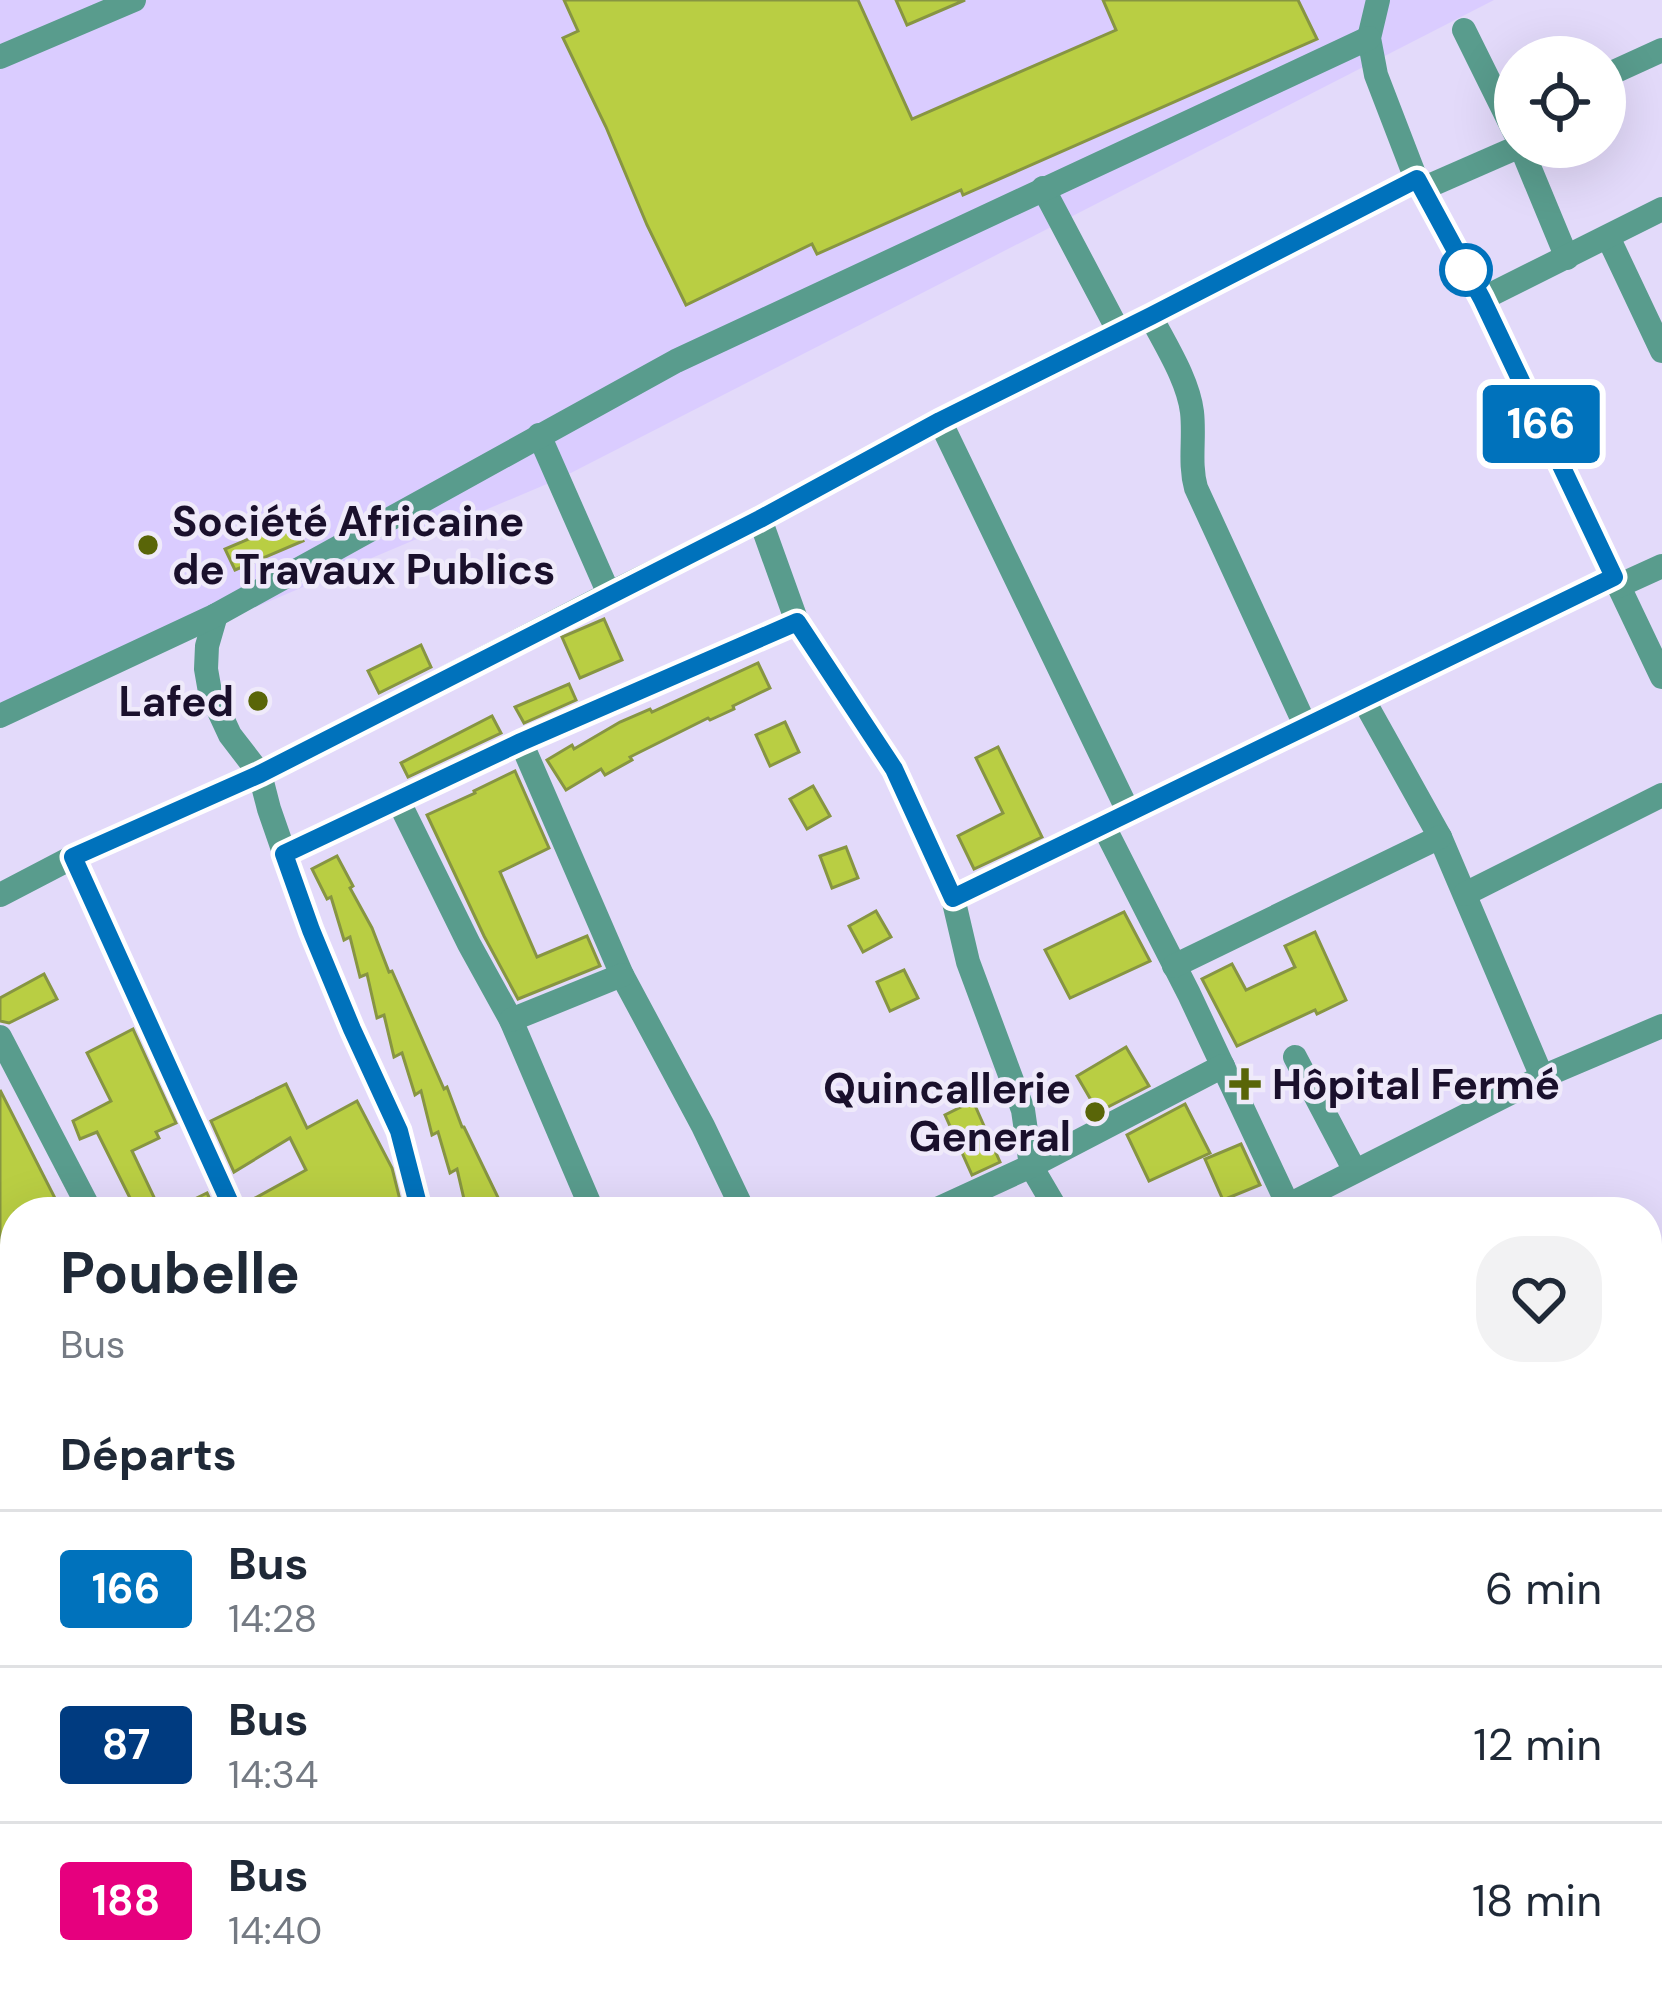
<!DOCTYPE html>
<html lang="fr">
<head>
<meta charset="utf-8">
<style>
  :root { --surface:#fff; --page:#f2f2f3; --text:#1f2937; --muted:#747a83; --line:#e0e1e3 }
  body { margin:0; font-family:"DM Sans",sans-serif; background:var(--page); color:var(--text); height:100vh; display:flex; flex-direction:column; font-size:45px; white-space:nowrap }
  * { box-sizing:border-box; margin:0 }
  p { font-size:39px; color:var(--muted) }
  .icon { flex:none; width:66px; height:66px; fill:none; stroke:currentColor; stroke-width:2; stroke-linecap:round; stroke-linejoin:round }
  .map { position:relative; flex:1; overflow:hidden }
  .drawer { position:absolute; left:0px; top:1197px; width:1662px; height:807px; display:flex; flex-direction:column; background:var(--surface); border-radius:48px 48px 0 0; box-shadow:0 12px 48px #0002 }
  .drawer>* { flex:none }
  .badge { padding:0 24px; border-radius:9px; font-size:42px; line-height:78px }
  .tools { position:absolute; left:1494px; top:36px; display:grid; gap:24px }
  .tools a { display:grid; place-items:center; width:132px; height:132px; border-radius:50%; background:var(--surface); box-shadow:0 12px 48px #0002; font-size:60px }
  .map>.badge { position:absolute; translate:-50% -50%; box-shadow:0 0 0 6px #fff }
  h2 { padding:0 60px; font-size:45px; line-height:108px }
  .round { display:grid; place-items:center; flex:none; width:126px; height:126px; border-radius:48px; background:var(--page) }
  .headline { display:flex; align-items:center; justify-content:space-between; height:204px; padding:0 60px }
  h1 { font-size:57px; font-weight:700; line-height:90px }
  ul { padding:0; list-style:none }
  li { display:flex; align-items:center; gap:36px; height:156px; padding:0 60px; border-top:3px solid var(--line) }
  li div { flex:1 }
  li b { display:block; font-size:45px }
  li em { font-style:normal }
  li .badge { min-width:132px; font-weight:700; text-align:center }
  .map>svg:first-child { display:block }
  .built { fill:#daccff }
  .building { fill:#b9ce43; stroke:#879542; stroke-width:3 }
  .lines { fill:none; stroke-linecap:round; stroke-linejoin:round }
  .path { stroke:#877e9c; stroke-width:3; stroke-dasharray:6 9; stroke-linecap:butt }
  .minor { stroke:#599c8d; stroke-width:24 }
  .line-casing { stroke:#fff; stroke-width:27 }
  .line { stroke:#0072bc; stroke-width:18 }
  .stop-dot { fill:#fff; stroke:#0072bc; stroke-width:6 }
  .poi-dot { fill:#596508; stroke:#efeafa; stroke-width:4.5 }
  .labels { text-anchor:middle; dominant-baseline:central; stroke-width:9; stroke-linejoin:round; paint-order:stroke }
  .poi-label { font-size:42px; font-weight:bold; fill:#1a102c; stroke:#efeafa; text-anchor:start }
</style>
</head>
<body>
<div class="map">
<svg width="1662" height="2003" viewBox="0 0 1662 2003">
  <rect width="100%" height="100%" fill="#e3dafa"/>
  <!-- built -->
  <path class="built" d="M0,0H1494L561,478L0,715Z"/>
  <!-- building -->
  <g class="building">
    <path d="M564,0H858L912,119L1116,30L1103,0H1298L1317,39L963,195L961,190L817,254L812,244L686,305L647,225L606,127L563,38L578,31Z"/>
    <path d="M896,0H965L907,25Z"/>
    <path d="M293,520L303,541L235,570L225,549Z"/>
    <path d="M604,619L622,660L580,678L562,637Z"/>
    <path d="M421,645L431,667L379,693L368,671Z"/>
    <path d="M758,663L770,688L733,706L734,709L710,720L708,718L630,757L632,760L605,775L601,769L566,790L547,760L572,745L574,749L620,722L650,709L652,712Z"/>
    <path d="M569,684L576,700L524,723L515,707Z"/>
    <path d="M492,716L501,733L408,777L401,763Z"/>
    <path d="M785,722L799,752L770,766L756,735Z"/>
    <path d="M998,747L1042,837L974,869L958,836L1003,813L976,758Z"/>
    <path d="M515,771L549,848L500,872L537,957L587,936L600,966L518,999L484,936L427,815L475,793L474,791Z"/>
    <path d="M813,786L830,816L807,829L790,799Z"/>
    <path d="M846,847L858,878L832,888L820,856Z"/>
    <path d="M337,856L353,886L350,888L372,928L389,972L392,971L444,1089L447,1087L462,1127H464L505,1212H467L457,1169L450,1173L438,1132L432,1135L421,1091L415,1095L402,1053L394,1057L384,1015L377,1018L367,974L360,977L350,937L344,940L331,897L327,899L312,869Z"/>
    <path d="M876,911L891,937L863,952L849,926Z"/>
    <path d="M1124,912L1150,961L1070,998L1045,950Z"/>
    <path d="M1315,932L1346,1000L1317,1014L1315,1010L1237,1046L1202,979L1232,964L1246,990L1295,967L1285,946Z"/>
    <path d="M904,970L918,998L890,1011L877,982Z"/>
    <path d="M44,974L57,999L9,1023L0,1021V998Z"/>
    <path d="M133,1029L176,1123L156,1132L159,1138L132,1151L161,1212H137L97,1132L80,1139L73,1121L111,1101L87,1053Z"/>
    <path d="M1126,1047L1149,1086L1098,1112L1077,1076Z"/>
    <path d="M286,1084L307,1128L357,1101L392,1168L403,1212H250L248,1202L306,1170L290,1138L234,1172L211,1121Z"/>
    <path d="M0,1090L62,1212H15V1453L0,1424Z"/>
    <path d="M973,1101L1000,1162L972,1175L945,1115Z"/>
    <path d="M1185,1104L1210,1153L1149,1181L1127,1135Z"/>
    <path d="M1241,1144L1260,1185L1223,1200L1205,1159Z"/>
    <path d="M207,1193L216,1212H168Z"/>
  </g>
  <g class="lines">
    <!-- path -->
    <g class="path">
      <path d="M0,1949L15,1983"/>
      <path d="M18,1989L24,2003"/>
    </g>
    <!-- minor -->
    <g class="minor">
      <path d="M1378,0L1369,38L1376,75L1416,179L1482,299L1662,677"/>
      <path d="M1464,30L1515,133"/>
      <path d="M0,57L134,0"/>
      <path d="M1605,76L1662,50"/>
      <path d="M1521,147L1567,258"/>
      <path d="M1043,188L1119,332"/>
      <path d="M1422,189L1518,147"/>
      <path d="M1608,237L1662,351"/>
      <path d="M1482,299L1662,209"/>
      <path d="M1151,317C1166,346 1188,380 1192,412C1195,438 1189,463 1196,488L1306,727"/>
      <path d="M940,421L1129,813"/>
      <path d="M539,435L609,594"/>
      <path d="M760,519L797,622L894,769L953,898L968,962L1023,1110L1031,1166L1058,1212"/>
      <path d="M1618,586L1662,566"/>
      <path d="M216,615L207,646L206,669L210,692L230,735L260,774L269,809L311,930L352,1029L399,1131L420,1212"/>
      <path d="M1363,699L1440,837L1542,1077"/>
      <path d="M0,716L216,615L676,361L1369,38"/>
      <path d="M521,742L622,975L703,1126L744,1212"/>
      <path d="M398,800L469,944L511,1020L593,1212"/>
      <path d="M1103,825L1189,994L1288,1205"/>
      <path d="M284,853L521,742L797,622"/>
      <path d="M73,857L234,1212"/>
      <path d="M1465,894L1662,795"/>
      <path d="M0,895L73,857L260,774L609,594L760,519L940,421L1151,317L1416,179"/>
      <path d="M953,898L1614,577"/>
      <path d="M1174,966L1440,837"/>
      <path d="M511,1020L622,975"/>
      <path d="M0,1037L91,1212"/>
      <path d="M1295,1057L1355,1171"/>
      <path d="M931,1212L1031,1166L1223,1066"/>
      <path d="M1275,1212L1542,1077L1662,1026"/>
      <path d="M1647,1274L1662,1267"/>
      <path d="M1647,1462L1662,1460"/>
      <path d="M0,1513L15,1538"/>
      <path d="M0,1606L15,1583"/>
      <path d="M0,1830L10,1849"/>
      <path d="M1647,1940L1662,1932"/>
      <path d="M318,1989L325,2003"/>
      <path d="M687,1989L694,2003"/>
      <path d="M1145,1989L1149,2003"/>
      <path d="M515,2003L547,1989"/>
      <path d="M954,2003L986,1989"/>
      <path d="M1217,2003L1289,1989"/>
    </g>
  </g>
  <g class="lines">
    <defs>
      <path id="line" d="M234,1212L73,857L260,774L760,519L940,421L1151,316L1417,179L1482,299L1614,577L953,898L894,769L797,622L521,742L284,854L311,930L352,1029L399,1131L420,1212"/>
    </defs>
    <!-- line casing -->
    <use href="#line" class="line-casing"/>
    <!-- line -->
    <use href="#line" class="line"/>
  </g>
  <!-- markers -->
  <circle class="stop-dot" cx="1466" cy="270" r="24"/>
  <g class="poi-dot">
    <circle cx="148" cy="545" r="12"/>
    <circle cx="258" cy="701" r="12"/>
    <path d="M1239 1066h12v12h12v12h-12v12h-12v-12h-12v-12h12z"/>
    <circle cx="1095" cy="1112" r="12"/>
  </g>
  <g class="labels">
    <!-- poi labels -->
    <g class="poi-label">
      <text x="172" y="521">Société Africaine<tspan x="172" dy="48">de Travaux Publics</tspan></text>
      <text x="234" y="701" text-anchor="end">Lafed</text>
      <text x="1272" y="1084">Hôpital Fermé</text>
      <text x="1071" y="1088" text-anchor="end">Quincallerie<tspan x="1071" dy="48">General</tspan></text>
    </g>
  </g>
</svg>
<div class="tools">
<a><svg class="icon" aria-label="locate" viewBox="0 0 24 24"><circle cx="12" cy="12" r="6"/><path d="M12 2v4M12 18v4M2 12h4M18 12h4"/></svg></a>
</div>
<b class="badge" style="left:1541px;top:424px;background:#0072bc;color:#fff">166</b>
<section class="drawer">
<div class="headline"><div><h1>Poubelle</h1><p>Bus</p></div><a class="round"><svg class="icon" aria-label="heart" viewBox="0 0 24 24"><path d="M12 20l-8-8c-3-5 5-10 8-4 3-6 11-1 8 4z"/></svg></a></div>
<h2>Départs</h2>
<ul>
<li><span class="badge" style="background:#0072bc;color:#fff">166</span><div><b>Bus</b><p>14:28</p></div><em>6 min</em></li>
<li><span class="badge" style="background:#003b80;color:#fff">87</span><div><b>Bus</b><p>14:34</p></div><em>12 min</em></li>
<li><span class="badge" style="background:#e6007e;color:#fff">188</span><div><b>Bus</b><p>14:40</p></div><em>18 min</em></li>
</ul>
</section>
</div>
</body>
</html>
